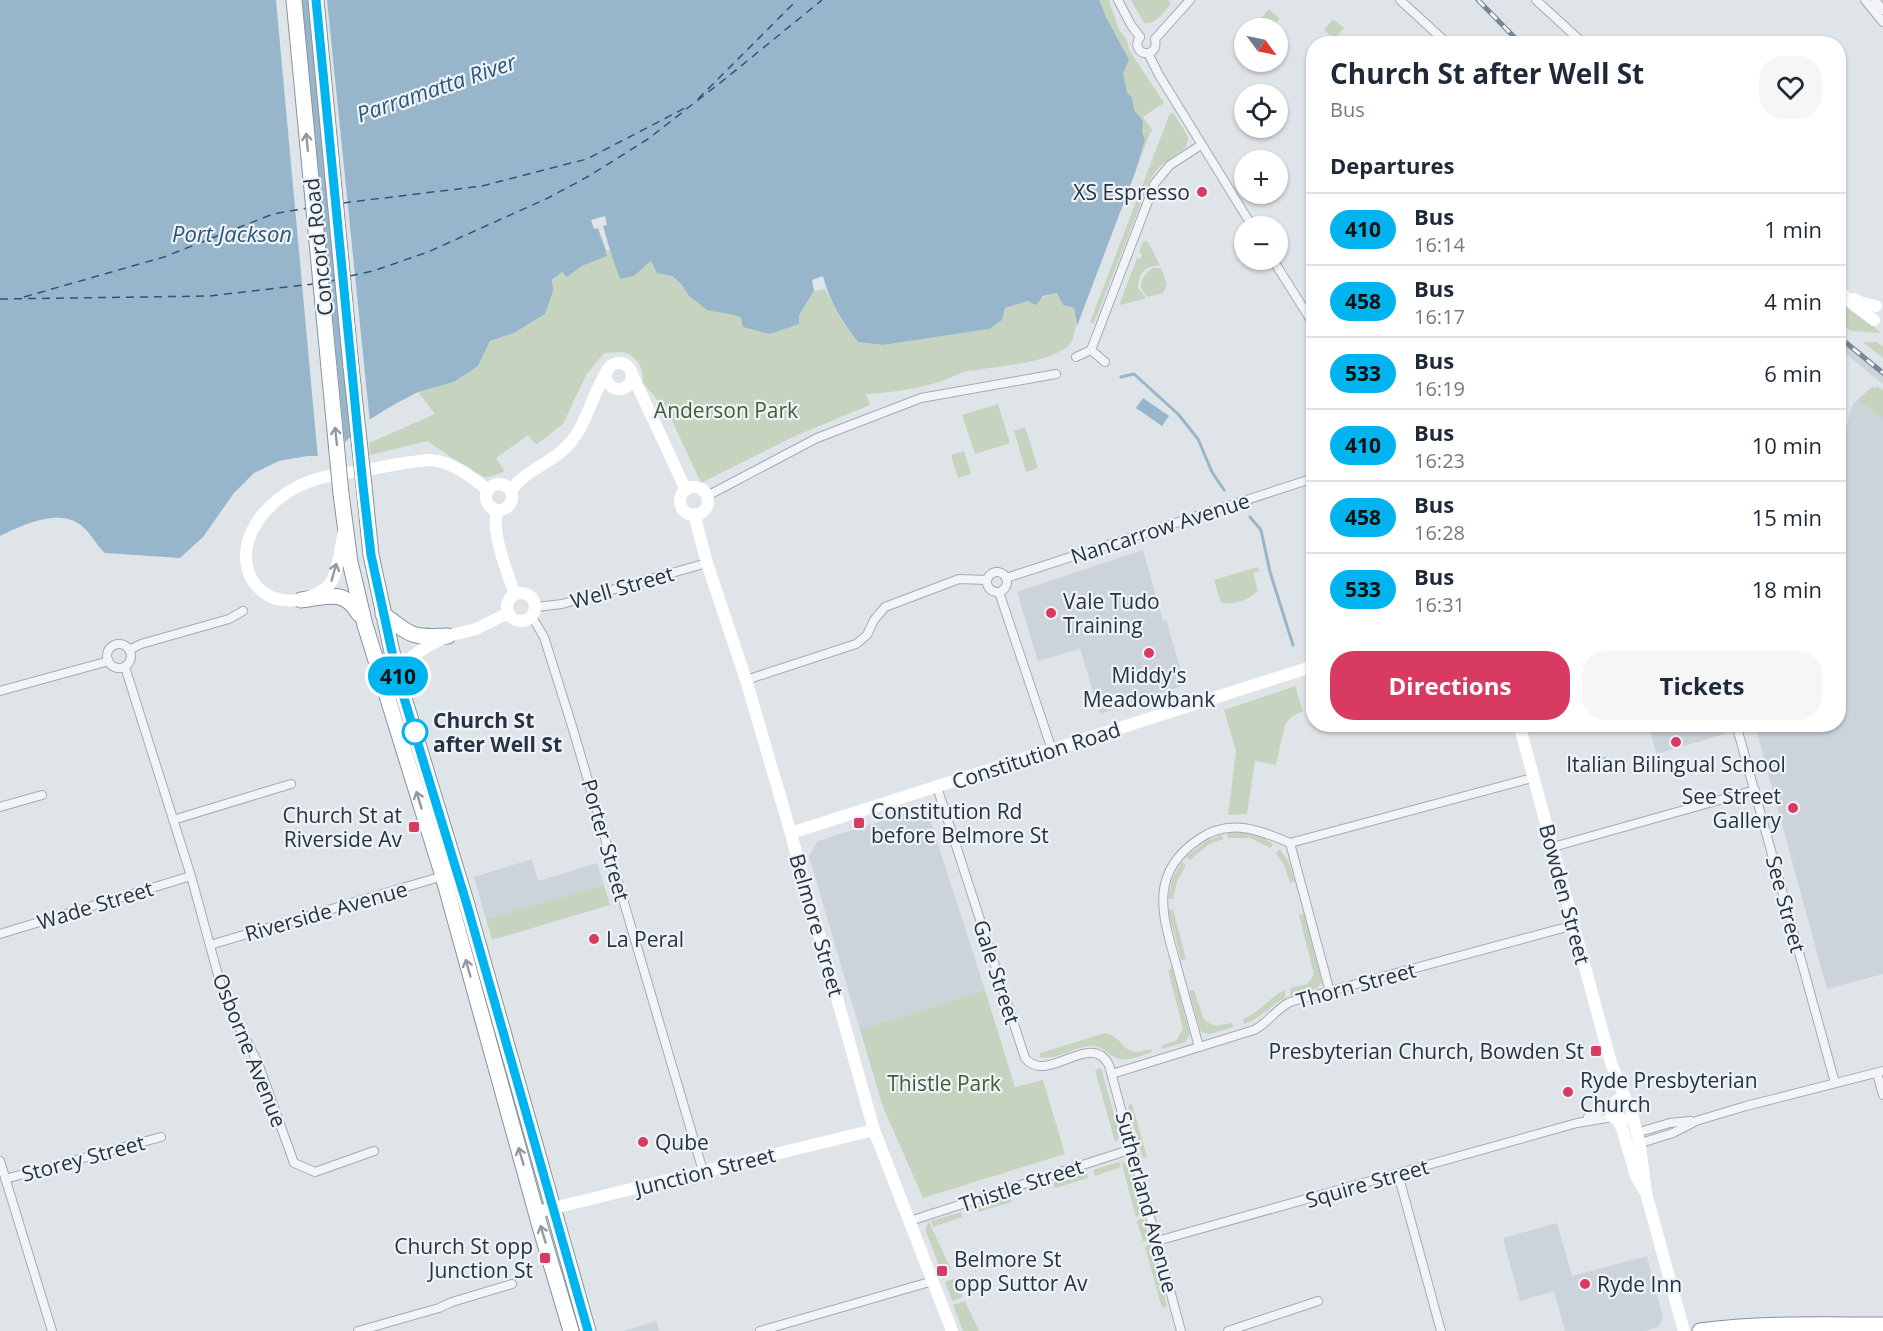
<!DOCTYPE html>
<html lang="en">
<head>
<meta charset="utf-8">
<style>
  :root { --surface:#fff; --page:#f6f6f7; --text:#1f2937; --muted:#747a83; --line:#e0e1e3; --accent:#d83a61 }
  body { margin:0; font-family:"Open Sans",sans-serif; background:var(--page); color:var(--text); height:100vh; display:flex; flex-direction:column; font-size:22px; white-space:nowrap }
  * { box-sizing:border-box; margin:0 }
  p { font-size:20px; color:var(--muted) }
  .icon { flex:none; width:33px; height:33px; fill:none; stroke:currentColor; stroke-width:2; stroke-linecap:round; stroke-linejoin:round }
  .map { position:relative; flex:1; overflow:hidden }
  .side { position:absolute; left:1306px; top:36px; width:540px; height:696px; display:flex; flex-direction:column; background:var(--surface); border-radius:24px; box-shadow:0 2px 4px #0004 }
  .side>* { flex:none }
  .badge { padding:0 12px; border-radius:20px; font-size:21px; line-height:39px }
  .needle { width:39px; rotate:123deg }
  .fabs { position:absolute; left:1234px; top:18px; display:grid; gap:12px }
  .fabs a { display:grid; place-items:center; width:54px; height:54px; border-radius:50%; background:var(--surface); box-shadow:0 2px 4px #0004; font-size:30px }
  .map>.badge { position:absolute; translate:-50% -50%; box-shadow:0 0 0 3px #fff }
  h2 { padding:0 24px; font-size:22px; line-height:54px }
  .round { display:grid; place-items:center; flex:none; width:63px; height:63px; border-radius:24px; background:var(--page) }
  .headline { display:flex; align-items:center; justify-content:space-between; height:102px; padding:0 24px }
  h1 { font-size:28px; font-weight:700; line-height:45px }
  .primary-button { display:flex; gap:12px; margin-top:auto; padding:12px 24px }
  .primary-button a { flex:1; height:69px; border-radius:24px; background:var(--accent); color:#fff; font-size:24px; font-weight:700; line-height:69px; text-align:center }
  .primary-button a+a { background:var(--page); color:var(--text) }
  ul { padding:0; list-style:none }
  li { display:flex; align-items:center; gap:18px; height:72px; padding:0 24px; border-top:2px solid var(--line) }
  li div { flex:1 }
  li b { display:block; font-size:22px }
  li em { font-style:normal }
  li .badge { min-width:66px; font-weight:700; text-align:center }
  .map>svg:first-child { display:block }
  .built { fill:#cdd3db }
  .green { fill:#c6d4bf }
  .water { fill:#97b6cc }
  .pier { fill:#dfe4e9 }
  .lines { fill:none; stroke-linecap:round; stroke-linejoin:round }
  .stream { stroke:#97b6cc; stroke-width:3 }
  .ferry { stroke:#2e5678; stroke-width:1.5; stroke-dasharray:8 6; stroke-linecap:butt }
  .street-casing { stroke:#a4abb4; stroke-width:10 }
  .highway-casing { stroke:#8593a1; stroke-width:17 }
  .street { stroke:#f2f4f7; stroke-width:8 }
  .secondary { stroke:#fff; stroke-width:12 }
  .highway { stroke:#fff; stroke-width:15 }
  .rail-casing { stroke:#778594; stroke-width:5 }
  .rail { stroke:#eef3f7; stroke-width:3; stroke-dasharray:9; stroke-linecap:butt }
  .highway-bridge-casing { stroke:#8593a1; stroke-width:17; stroke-linecap:butt }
  .highway-bridge { stroke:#fff; stroke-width:15 }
  .oneway { stroke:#9399a0 }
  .line-casing { stroke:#fff; stroke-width:14 }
  .line { stroke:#00b5ef; stroke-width:9 }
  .poi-dot { fill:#d83a61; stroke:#eef3f7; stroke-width:2 }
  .stop-dot { fill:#fff; stroke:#00b5ef; stroke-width:3 }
  .labels { text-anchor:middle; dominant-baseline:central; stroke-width:4.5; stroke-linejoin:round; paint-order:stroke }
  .poi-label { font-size:21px; fill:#273342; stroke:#eef3f7; text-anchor:start }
  .street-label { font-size:21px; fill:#273342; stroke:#eef3f7 }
  .park-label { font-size:21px; fill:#3f5e33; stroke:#eef3f7 }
  .stop-label { font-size:21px; font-weight:bold; fill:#273342; stroke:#eef3f7; text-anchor:start }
  .water-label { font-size:22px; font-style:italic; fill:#2e5678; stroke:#eef3f7 }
</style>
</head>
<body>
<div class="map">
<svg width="1883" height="1331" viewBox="0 0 1883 1331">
  <rect width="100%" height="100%" fill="#dfe4e9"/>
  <!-- built -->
  <g class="built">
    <path d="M1839,334L1883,369V384L1839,348Z"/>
    <path d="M1857,400L1883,419V974L1827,989L1755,725L1839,724V429L1847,425L1851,407Z"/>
    <path d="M1143,550L1163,621L1166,620L1185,685L1100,714L1080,649L1038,661L1017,592Z"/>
    <path d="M1648,725H1723L1725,734L1657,754Z"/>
    <path d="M926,807L985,990L860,1030L809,856L818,841Z"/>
    <path d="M532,859L538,881L597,863L604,885L486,919L474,877Z"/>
    <path d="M1557,1223L1572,1276L1647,1256L1663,1318L1658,1327L1646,1331H1565L1554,1291L1520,1301L1503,1238Z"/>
    <path d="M656,1321L659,1331H623Z"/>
  </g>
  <!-- green -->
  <g class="green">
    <path d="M1091,0H1109L1119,30L1127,40L1129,50L1164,103L1143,117L1153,131L1150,133L1135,173Z"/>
    <path d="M1131,0H1169L1170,5C1163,13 1155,25 1144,23Z"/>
    <path d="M1269,9L1280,19L1271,28H1268L1259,20Z"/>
    <path d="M1333,19L1344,28L1334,39L1324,30Z"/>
    <path d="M1170,113L1174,114L1188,136L1187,145L1184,149L1160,166L1151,178L1094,323L1090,322Z"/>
    <path d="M1144,241L1148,242L1160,265C1145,267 1139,271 1138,288L1146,298L1121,305L1120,303L1137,258L1140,259L1142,254L1139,252Z"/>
    <path d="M611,250L634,276L651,261L671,276L682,285L688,295L707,309L734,315L770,334L799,324V315L814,291L825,289L844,324L858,342L883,345L988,329L1005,308L1057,293L1063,305L1074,308C1076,321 1078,337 1067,347C1046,364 996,366 969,371C958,373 949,379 939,382C915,389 890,393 866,394L870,405L795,436L701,483L669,414L643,383L642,370L638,362L631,355L623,352L604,353L586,375L563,424L536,445L528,435L496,458L504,470L503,472C497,474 490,478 485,477C479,476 433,446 428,441L370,455L369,443L435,414L418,392L454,382L478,366L490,341L514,333L545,314L552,281L562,272L567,277L582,266L606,256L605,251Z"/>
    <path d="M1153,268H1161L1167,285L1163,293L1148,297C1146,295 1144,293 1142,290C1138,281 1147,272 1153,268Z"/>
    <path d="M1839,298L1881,333L1851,331L1839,321Z"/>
    <path d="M1863,342H1877L1883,347V358Z"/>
    <path d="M1877,386L1883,390V419L1857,400L1872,387L1875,388Z"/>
    <path d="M998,404L1010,443L975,454L962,415Z"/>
    <path d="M1025,427L1038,468L1026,472L1014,431Z"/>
    <path d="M964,451L971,474L958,478L951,455Z"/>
    <path d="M1258,567L1259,571L1253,573L1258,591C1246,601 1237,604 1221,603L1214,580Z"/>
    <path d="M1295,686L1303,711L1291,717L1285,725L1276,765L1255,761L1247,814L1228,815L1236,751L1224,710Z"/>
    <path d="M1241,832L1262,837L1273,844L1271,848L1250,838H1228L1227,833Z"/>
    <path d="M1222,835L1223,839L1208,845L1190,860L1186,857L1206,841Z"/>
    <path d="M1280,849L1289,863L1295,881L1290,883L1284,865L1276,853Z"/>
    <path d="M1182,862L1186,865L1177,881L1173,899H1168L1172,879Z"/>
    <path d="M604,885L610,905L492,940L486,919Z"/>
    <path d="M1173,909L1186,959L1181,960L1168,910Z"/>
    <path d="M1304,913L1322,983L1317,988L1290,996L1291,988L1307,984L1314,975L1299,915Z"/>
    <path d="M1172,968L1190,1035L1185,1042L1162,1049L1161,1046L1177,1040L1183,1028L1168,970Z"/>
    <path d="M985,990L1015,1087L1043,1080L1065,1154L923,1198L883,1107L860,1030Z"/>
    <path d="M1194,990L1204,1020L1215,1026L1232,1023L1233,1027L1210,1034L1201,1032L1189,991Z"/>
    <path d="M1285,990V998C1269,1006 1262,1018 1244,1024L1243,1019C1260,1013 1269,997 1285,990Z"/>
    <path d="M1105,1033C1128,1038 1119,1059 1151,1049L1152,1052C1142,1055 1130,1061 1119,1059C1108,1056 1102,1044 1090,1046C1073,1047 1056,1061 1039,1057L1040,1053Z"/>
    <path d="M1101,1068L1119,1132V1139L1115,1142L1095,1070Z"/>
    <path d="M1132,1104L1147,1157L1143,1158L1128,1106Z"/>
    <path d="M1121,1161L1129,1167L1141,1213L1136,1217Z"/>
    <path d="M1119,1162L1121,1167L1095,1176L1093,1170Z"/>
    <path d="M1086,1172L1088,1178L1055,1188L1053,1183Z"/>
    <path d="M1010,1196L1012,1202L978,1212L977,1207Z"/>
    <path d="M961,1212L962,1217L933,1227L931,1221Z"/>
    <path d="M1143,1217L1149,1239L1143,1242L1137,1221Z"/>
    <path d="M929,1222L951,1269L944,1271L943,1267L940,1268L926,1232V1227Z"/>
    <path d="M1150,1244L1167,1306L1162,1308L1145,1247Z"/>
    <path d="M955,1278L963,1297L952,1301L945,1282Z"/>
    <path d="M965,1301L979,1331H963L953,1305Z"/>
  </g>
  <!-- water -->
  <g class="water">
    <path d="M0,0H1099L1106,17L1129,60L1123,73L1127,93L1132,97L1134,110L1143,121L1142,133L1145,139L1135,173L1077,326L1074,308L1063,305L1057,293L1043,296L1036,305L1028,301L1005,308L1002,320L989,329L883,345L858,342C843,323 829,301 823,276L812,280L814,291L799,315V324L770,334L743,327L741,318L734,315L707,310L688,295L682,285L672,276L657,273L651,261L634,276L620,279L610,250L605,252L607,256L582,266L567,277L562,272L552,280L553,291L545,314L514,333L490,341L478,366L454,382L418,392L395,404L367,421L339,448L321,456H307L279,461L254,473L234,493L203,537L180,558L105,553C97,546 92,535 84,528C62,506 23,525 0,536Z"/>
    <path d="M1143,398L1169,416L1162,426L1136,408Z"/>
    <path d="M1606,757L1609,767L1593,771L1591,761Z"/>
  </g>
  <!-- pier -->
  <g class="pier">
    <path d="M276,0H302L345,446L340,451L322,459H318Z"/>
    <path d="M308,0H327L370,423L351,441Z"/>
    <path d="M605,216L607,225L603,226L610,250L606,251L598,228L594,229L591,220Z"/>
  </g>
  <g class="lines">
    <!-- stream -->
    <g class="stream">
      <path d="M1121,377L1134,374L1178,414L1198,439L1212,472L1224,490"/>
      <path d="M1250,517L1261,530L1270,572L1293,645"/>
    </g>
    <!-- ferry -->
    <g class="ferry">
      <path d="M698,99L797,0"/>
      <path d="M343,203L482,186L587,159L687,107"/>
      <path d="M350,276L373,271L428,252L548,198L589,176L648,139L725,79L822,0"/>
      <path d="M327,281L337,280"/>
      <path d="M24,297L164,257L273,214L308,208"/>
      <path d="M0,299L209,296L313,284"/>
    </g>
    <defs>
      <g id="street">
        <path d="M1118,0L1131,25L1140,37"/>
        <path d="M1400,0L1448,44"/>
        <path d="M1536,0L1584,44"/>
        <path d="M1865,0L1883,22"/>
        <path d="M1875,0L1883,10"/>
        <path d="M1140,37C1128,55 1160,61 1155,39"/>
        <path d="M1155,39L1190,0"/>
        <path d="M1148,53L1159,75L1252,226"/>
        <path d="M1273,260L1314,325"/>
        <path d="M1076,357L1091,350"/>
        <path d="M1105,362L1091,350L1155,183L1170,165L1201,145"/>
        <path d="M707,496L817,438L921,398L1056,374"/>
        <circle cx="997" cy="582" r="10"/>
        <path d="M1006,578L1314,478"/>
        <path d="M999,592L1052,750"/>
        <path d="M536,607L562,604L707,563"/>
        <path d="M532,617L544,637L572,726L703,1171"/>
        <circle cx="119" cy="656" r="12"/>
        <path d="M129,650L141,644L229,619L243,611"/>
        <path d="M125,667L191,876L224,997L258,1063L294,1163L315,1172L374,1151"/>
        <path d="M746,680L856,644L867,635L874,620L885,607L959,579L987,580"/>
        <path d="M0,691L109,661"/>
        <path d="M1736,724L1835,1083"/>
        <path d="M937,787L1025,1058C1047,1086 1091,1029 1109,1065L1181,1331"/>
        <path d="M0,807L42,795"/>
        <path d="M173,820L291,784"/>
        <path d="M1290,843L1330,992"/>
        <path d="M1553,847L1755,790"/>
        <path d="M0,934L191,876"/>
        <path d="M210,945L443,876"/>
        <path d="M1199,1047C1192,1020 1184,994 1177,967C1163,917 1147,874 1199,839C1230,818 1260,830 1290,843L1532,778"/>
        <path d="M1877,1073L1883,1095"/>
        <path d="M1112,1074L1254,1030C1268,1023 1276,1009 1290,1002L1574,925"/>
        <path d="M1588,1117L1612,1105"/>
        <path d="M1636,1133L1670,1123L1690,1121"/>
        <path d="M1640,1146L1644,1142L1673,1133L1696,1121L1746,1106L1883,1071"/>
        <path d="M0,1161L52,1331"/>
        <path d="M1398,1174L1441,1331"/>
        <path d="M5,1179L161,1137"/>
        <path d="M910,1221L1132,1149"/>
        <path d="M1157,1241L1577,1123L1613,1117"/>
        <path d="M358,1331L439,1308L452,1302L512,1284"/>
        <path d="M760,1331L933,1281"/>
        <path d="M1228,1331L1318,1301"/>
      </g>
      <g id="highway">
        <path d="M294,0L329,368"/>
        <path d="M316,0L351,367"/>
        <path d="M364,486L371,555L397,675L467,905L588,1331"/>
        <path d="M341,494L350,562L365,625L443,876L541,1230L571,1331"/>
        <path d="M301,600C326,597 344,588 359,614"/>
        <path d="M383,614C411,636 412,638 448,636"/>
        <path d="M1700,1331C1761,1323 1822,1325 1883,1325"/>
      </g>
    </defs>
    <!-- street casing -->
    <use href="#street" class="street-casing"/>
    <!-- highway casing -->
    <use href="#highway" class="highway-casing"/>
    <!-- street -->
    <use href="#street" class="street"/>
    <!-- secondary -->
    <g class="secondary">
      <path d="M1839,290L1850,302L1874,320"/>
      <path d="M1854,299L1862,303L1876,306"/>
      <circle cx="619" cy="376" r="13"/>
      <path d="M631,372L686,490"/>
      <circle cx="499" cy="497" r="13"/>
      <circle cx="694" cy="501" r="14"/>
      <path d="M511,490C529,467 552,464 569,444C588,423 592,393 608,370"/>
      <path d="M497,510C491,533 507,572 515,594"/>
      <path d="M694,514L707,563L746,680L785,813L874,1130L952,1331"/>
      <path d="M344,531C341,545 338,573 330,584C325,590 318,593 311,596C297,602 285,602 271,597C260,591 251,583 248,570C238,535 268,502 297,487C319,475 348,473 372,469C392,465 411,461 431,460C454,463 470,475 487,490"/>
      <circle cx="521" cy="607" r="14"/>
      <path d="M397,675L412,657L426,647L448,636L476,629L508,613"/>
      <path d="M1519,724L1611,1063L1626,1100L1632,1108V1114L1640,1146L1646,1193L1684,1331"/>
      <path d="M791,833L1314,666"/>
      <path d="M1618,1120L1623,1131L1636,1176L1644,1190"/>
      <path d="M1624,1120H1618L1613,1117L1611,1108L1617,1100H1626"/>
      <path d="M537,1212L874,1130"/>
    </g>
    <!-- highway -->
    <use href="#highway" class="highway"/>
    <defs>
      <g id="rail">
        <path d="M1478,0L1521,44"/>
        <path d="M1839,337L1883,373"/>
      </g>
    </defs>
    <!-- rail casing -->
    <use href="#rail" class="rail-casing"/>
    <!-- rail -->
    <use href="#rail" class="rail"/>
    <defs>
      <g id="highway-bridge">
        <path d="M351,367L364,486"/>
        <path d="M329,368L341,494"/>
      </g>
    </defs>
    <!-- highway-bridge casing -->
    <use href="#highway-bridge" class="highway-bridge-casing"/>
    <!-- highway-bridge -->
    <use href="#highway-bridge" class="highway-bridge"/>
  </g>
  <!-- one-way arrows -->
  <defs><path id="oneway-shaft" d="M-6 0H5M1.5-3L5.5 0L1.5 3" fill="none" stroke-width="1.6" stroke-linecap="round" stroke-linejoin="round" transform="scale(1.5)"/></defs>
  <g class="oneway">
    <use href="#oneway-shaft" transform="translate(307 142) rotate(-96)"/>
    <use href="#oneway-shaft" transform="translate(336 436) rotate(-96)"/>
    <use href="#oneway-shaft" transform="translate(334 572) rotate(-74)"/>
    <use href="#oneway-shaft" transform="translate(419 800) rotate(-107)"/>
    <use href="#oneway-shaft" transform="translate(468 968) rotate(-106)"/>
    <use href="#oneway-shaft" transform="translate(521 1156) rotate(-106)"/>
    <use href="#oneway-shaft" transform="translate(543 1234) rotate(-107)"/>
  </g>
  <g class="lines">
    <defs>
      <path id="line" d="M316,0L363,486L371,555L397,675L467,905L588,1331"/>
    </defs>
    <!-- line casing -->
    <use href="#line" class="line-casing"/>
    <!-- line -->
    <use href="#line" class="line"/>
  </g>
  <!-- markers -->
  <g class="poi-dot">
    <circle cx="1202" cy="192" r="6"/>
    <circle cx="1051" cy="613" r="6"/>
    <circle cx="1149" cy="653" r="6"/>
    <circle cx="1676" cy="742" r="6"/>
    <circle cx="1793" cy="808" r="6"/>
    <rect x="853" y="817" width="12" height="12" rx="3"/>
    <rect x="408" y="821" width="12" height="12" rx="3"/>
    <circle cx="594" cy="939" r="6"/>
    <rect x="1590" y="1045" width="12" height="12" rx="3"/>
    <circle cx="1568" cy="1092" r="6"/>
    <circle cx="643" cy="1142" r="6"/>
    <rect x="539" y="1252" width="12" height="12" rx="3"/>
    <rect x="936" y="1265" width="12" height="12" rx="3"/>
    <circle cx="1585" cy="1284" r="6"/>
  </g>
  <circle class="stop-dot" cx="415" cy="732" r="12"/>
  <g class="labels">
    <!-- poi labels -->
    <g class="poi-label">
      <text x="1190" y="192" text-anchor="end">XS Espresso</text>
      <text x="1063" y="601">Vale Tudo<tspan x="1063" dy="24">Training</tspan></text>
      <text x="1149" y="675" text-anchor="middle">Middy's<tspan x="1149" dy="24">Meadowbank</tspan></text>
      <text x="1676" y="764" text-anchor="middle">Italian Bilingual School</text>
      <text x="1781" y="796" text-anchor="end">See Street<tspan x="1781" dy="24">Gallery</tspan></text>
      <text x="871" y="811">Constitution Rd<tspan x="871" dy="24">before Belmore St</tspan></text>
      <text x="402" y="815" text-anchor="end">Church St at<tspan x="402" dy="24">Riverside Av</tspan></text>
      <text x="606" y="939">La Peral</text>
      <text x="1584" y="1051" text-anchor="end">Presbyterian Church, Bowden St</text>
      <text x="1580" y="1080">Ryde Presbyterian<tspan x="1580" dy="24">Church</tspan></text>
      <text x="655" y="1142">Qube</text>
      <text x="533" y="1246" text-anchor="end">Church St opp<tspan x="533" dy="24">Junction St</tspan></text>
      <text x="954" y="1259">Belmore St<tspan x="954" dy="24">opp Suttor Av</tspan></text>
      <text x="1597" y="1284">Ryde Inn</text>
    </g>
    <!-- street labels -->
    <g class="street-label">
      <text transform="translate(318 247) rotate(-96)">Concord Road</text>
      <text transform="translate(1160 528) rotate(-18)">Nancarrow Avenue</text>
      <text transform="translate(622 587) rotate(-16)">Well Street</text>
      <text transform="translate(1036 755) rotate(-18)">Constitution Road</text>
      <text transform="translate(606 840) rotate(74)">Porter Street</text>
      <text transform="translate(1565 894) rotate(75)">Bowden Street</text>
      <text transform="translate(1786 904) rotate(75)">See Street</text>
      <text transform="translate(95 905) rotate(-17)">Wade Street</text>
      <text transform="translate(326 911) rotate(-16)">Riverside Avenue</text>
      <text transform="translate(817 925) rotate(74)">Belmore Street</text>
      <text transform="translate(997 972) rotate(72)">Gale Street</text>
      <text transform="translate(1356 985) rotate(-15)">Thorn Street</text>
      <text transform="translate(250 1050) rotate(68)">Osborne Avenue</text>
      <text transform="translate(83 1158) rotate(-15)">Storey Street</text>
      <text transform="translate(705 1171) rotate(-14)">Junction Street</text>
      <text transform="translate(1367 1183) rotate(-16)">Squire Street</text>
      <text transform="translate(1021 1185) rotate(-18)">Thistle Street</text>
      <text transform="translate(1147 1202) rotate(75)">Sutherland Avenue</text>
    </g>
    <!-- park labels -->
    <g class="park-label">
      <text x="726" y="410">Anderson Park</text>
      <text x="944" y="1083">Thistle Park</text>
    </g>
    <!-- stop labels -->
    <g class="stop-label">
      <text x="433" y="720">Church St<tspan x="433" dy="24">after Well St</tspan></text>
    </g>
    <!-- water labels -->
    <g class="water-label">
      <text transform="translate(436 87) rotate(-19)">Parramatta River</text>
      <text x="232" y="233">Port Jackson</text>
    </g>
  </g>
</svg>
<div class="fabs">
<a><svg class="needle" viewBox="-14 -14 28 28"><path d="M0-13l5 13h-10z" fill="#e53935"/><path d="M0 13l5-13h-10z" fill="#747a83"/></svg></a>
<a><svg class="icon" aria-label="locate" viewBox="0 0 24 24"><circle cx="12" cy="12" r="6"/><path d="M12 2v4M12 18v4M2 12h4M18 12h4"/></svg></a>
<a>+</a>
<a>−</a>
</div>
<b class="badge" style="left:398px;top:676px;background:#00b5ef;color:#111">410</b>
<section class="side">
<div class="headline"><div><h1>Church St after Well St</h1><p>Bus</p></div><a class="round"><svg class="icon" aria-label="heart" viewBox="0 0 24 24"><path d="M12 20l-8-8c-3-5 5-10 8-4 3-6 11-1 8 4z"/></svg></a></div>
<h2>Departures</h2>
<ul>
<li><span class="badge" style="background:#00b5ef;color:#111">410</span><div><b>Bus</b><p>16:14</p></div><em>1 min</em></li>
<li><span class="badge" style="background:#00b5ef;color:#111">458</span><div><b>Bus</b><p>16:17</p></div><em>4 min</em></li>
<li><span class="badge" style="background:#00b5ef;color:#111">533</span><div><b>Bus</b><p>16:19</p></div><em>6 min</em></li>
<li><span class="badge" style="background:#00b5ef;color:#111">410</span><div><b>Bus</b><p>16:23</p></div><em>10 min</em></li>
<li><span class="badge" style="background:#00b5ef;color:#111">458</span><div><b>Bus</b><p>16:28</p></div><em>15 min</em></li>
<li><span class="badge" style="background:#00b5ef;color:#111">533</span><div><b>Bus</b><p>16:31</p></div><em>18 min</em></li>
</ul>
<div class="primary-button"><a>Directions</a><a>Tickets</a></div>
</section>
</div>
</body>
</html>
